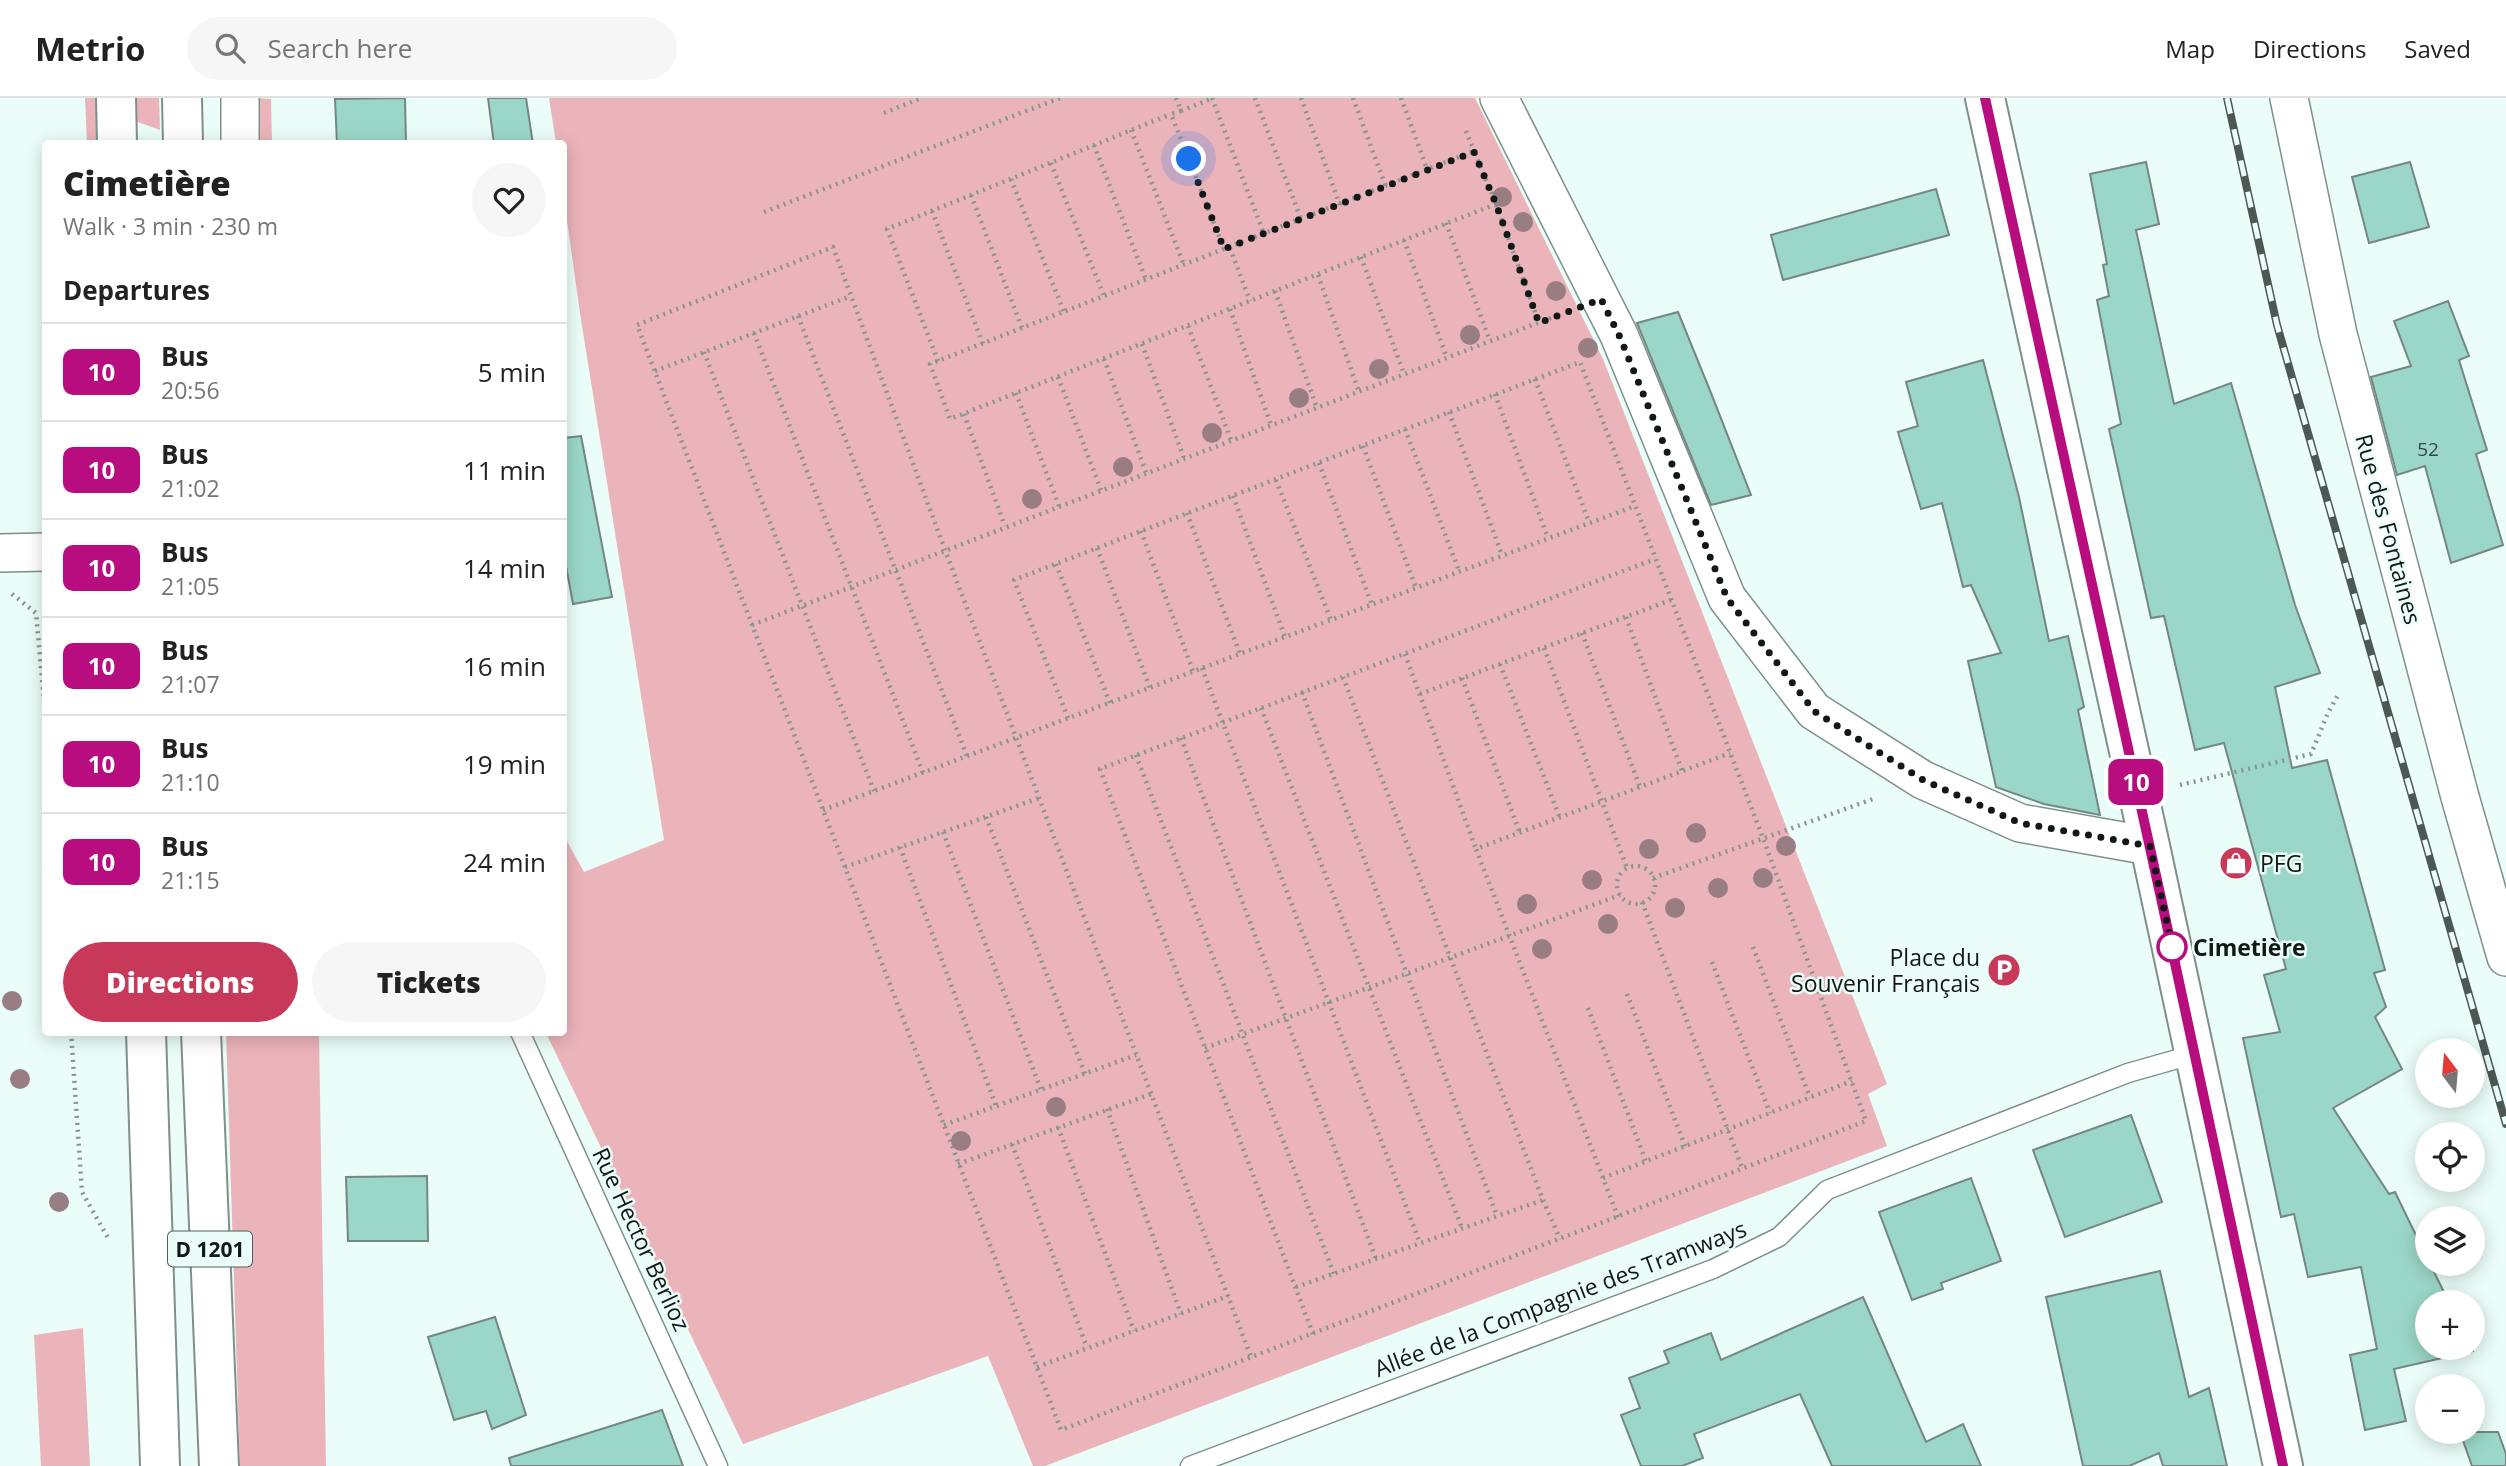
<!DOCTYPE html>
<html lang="en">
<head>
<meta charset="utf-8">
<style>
  :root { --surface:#fff; --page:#f6f6f6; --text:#222; --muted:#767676; --line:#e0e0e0; --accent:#c83959 }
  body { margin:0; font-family:"Open Sans",sans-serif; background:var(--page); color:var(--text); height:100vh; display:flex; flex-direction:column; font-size:26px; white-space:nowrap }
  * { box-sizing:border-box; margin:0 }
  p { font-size:23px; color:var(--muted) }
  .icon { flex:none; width:38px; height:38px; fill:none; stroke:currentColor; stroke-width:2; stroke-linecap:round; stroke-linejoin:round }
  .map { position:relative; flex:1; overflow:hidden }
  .sheet { position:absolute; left:42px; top:42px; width:525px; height:896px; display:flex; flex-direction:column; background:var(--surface); border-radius:7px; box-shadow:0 4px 18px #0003 }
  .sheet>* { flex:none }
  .badge { padding:0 14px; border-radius:10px; font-size:24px; line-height:46px }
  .needle { width:46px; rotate:344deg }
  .controls { position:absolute; left:2415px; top:940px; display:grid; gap:14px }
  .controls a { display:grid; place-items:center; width:70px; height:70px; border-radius:50%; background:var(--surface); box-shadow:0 4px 18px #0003; font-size:35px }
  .you { position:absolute; width:35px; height:35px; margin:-18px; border:5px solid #fff; border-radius:50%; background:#1a73e8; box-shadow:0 0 0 10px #1a73e833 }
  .map>.badge { position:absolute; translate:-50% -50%; box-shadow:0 0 0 4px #fff }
  h2 { padding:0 21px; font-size:26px; line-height:63px }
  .round { display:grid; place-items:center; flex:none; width:74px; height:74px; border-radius:37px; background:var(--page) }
  .headline { display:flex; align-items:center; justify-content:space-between; height:119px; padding:0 21px }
  h1 { font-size:33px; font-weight:800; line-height:52px }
  .button { display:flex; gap:14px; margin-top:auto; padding:14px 21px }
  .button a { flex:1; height:80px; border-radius:42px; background:var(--accent); color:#fff; font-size:28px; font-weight:800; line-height:80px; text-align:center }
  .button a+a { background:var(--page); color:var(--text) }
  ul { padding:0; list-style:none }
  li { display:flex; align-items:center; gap:21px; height:98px; padding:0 21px; border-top:2px solid var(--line) }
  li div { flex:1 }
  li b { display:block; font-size:26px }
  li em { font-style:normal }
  li .badge { min-width:77px; font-weight:700; text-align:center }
  header { display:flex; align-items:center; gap:42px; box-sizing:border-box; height:98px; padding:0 35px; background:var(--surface); border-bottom:2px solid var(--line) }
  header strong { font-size:33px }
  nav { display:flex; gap:38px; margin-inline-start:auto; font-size:24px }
  .search { width:490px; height:63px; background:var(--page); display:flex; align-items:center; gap:18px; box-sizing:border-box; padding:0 24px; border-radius:38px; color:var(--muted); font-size:26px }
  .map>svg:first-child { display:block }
  .green { fill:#ebb4ba }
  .building { fill:#9bd7c8; stroke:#768783; stroke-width:2 }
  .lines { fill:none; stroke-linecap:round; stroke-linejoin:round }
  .lane-casing { stroke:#7f908b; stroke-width:21 }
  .street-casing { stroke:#7f908b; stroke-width:40 }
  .secondary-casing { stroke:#7f908b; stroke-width:42 }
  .primary-casing { stroke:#7f908b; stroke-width:42 }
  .path { stroke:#879591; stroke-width:4.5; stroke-dasharray:2 5; stroke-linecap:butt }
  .lane { stroke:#fff; stroke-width:18 }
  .street { stroke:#fff; stroke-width:37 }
  .secondary { stroke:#fff; stroke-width:38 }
  .primary { stroke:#fff; stroke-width:38 }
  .rail-casing { stroke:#4d5754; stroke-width:8 }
  .rail { stroke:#eafdf8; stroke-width:5; stroke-dasharray:16; stroke-linecap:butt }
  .tree { fill:#987d83 }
  .line-casing { stroke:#fff; stroke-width:16 }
  .line { stroke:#b70d7f; stroke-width:10 }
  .walk { stroke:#111816; stroke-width:7; stroke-dasharray:0 12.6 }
  .stop-dot { fill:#fff; stroke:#b70d7f; stroke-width:3.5 }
  .labels { text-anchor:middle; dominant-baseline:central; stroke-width:5; stroke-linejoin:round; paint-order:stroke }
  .number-label { font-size:19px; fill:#344842 }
  .shield { fill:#eafdf8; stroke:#525d5a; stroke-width:2 }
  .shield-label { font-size:21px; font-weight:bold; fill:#111816 }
  .street-label { font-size:23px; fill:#111816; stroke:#eafdf8 }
  .poi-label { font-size:23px; fill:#111816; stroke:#eafdf8; text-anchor:start }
  .stop-label { font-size:23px; font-weight:bold; fill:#111816; stroke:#eafdf8; text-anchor:start }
</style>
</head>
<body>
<header>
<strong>Metrio</strong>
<div class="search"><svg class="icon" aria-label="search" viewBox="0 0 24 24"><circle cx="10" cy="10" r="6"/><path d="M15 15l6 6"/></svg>Search here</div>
<nav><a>Map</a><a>Directions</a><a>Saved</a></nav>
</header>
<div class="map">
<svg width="2506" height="1368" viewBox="0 0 2506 1368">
  <rect width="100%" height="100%" fill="#eafdf8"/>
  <!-- green -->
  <g class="green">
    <path d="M85,0H101L102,45H87Z"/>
    <path d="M135,0H159L160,32L135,23Z"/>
    <path d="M254,0L271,1L272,45H255Z"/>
    <path d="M549,0H1475L1603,261L1887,986L1868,996L1887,1048L1045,1368H1033L988,1258L743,1346L546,935L564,934V738L584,774L664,742L580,215L564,101V46L556,45Z"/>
    <path d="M226,935H319L326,1368H240Z"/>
    <path d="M83,1230L90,1368H41L34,1237Z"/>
  </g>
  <!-- building -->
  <g class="building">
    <path d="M405,0L406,46H337L335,1Z"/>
    <path d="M488,0H526L533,46H494Z"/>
    <path d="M2146,64L2159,126L2136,132L2174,306L2231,285L2295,507L2320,575L2275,589L2292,670L2327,662L2385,872L2374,875L2386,909L2375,919L2402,971L2333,1010L2389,1096L2395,1094L2427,1160V1166H2430L2449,1204H2427V1250H2472L2473,1253L2394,1271L2406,1323L2365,1332L2350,1257L2377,1251L2361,1169L2308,1179L2294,1116L2281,1119L2243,940L2280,934L2264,877L2286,871L2224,645L2195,652L2164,518L2151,520L2109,331L2121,326L2097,202L2109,198L2103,167L2107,166L2090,76Z"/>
    <path d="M2410,64L2429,129L2369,145L2352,79Z"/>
    <path d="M1936,91L1949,137L1783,182L1771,137Z"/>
    <path d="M2448,203L2469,258L2459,262L2487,352L2476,356L2503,447L2451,465L2425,368L2397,377L2371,279L2411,268L2394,223Z"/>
    <path d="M1678,214L1711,295L1751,397L1711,407L1637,225Z"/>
    <path d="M1983,262L2019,399L2049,543L2068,538L2084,609L2078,612L2100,717L2044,706L1996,689L1968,563L2001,555L1971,487L1963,489L1942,405L1921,411L1898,334L1918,328L1906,284Z"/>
    <path d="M581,338L612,499L573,506L564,457V340Z"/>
    <path d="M2131,1017L2162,1104L2065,1139L2033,1052Z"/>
    <path d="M427,1078L428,1143H348L346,1079Z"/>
    <path d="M1971,1080L2001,1163L1941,1185L1943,1191L1912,1202L1879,1114Z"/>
    <path d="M2160,1173L2189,1299L2209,1290L2227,1368H2163L2159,1355L2129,1368H2083L2046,1199Z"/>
    <path d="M1863,1199L1926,1344L1963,1326L1981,1368H1832L1800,1296L1694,1336L1703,1360L1682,1368H1641L1621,1317L1640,1310L1629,1280L1669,1265L1664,1253L1711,1235L1721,1262Z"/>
    <path d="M495,1219L526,1317L492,1331L486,1313L454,1322L428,1239Z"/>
    <path d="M662,1312L683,1368H511L509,1360Z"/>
    <path d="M2460,1334H2498L2506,1356V1368H2472Z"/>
  </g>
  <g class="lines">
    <defs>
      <g id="lane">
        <path d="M520,934L718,1368"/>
        <path d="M1190,1368L1713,1171L1779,1139L1827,1092L2128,975L2195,956"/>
      </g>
      <g id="street">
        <path d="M240,0V46"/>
        <path d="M1499,0L1619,237L1727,500L1814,613L1923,682L2020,725L2150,748"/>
        <path d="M2289,0L2338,236L2460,699L2506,859"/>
        <path d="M0,455L46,454"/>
      </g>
      <path id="secondary" d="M1985,0L2150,748L2283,1368"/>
      <g id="primary">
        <path d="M116,0L117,46"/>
        <path d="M182,0L183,46"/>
        <path d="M146,934L160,1368"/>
        <path d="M201,934L219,1368"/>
      </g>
    </defs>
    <!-- lane casing -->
    <use href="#lane" class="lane-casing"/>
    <!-- street casing -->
    <use href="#street" class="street-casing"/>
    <!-- secondary casing -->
    <use href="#secondary" class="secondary-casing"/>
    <!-- primary casing -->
    <use href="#primary" class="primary-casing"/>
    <!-- path -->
    <g class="path">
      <path d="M1176,0L1181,13L1171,16L1224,151"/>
      <path d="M1212,0L1264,136"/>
      <path d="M1255,0L1301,121"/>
      <path d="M1301,0L1340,107"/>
      <path d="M1353,0L1386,89"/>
      <path d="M1401,0L1427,71"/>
      <path d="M1181,13L1213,0"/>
      <path d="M884,15L921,0"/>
      <path d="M1131,32L1184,167"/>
      <path d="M1466,33L1474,53"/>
      <path d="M1094,47L1146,182"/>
      <path d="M1051,65L1104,198"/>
      <path d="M1011,81L1064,214"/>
      <path d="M971,97L1022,230"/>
      <path d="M1496,106L950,321L930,266L1474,53L1496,106L1539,225"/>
      <path d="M932,113L983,246"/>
      <path d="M764,114L1060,0"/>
      <path d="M1446,125L1490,243"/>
      <path d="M1404,142L1447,260"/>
      <path d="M1230,150L1250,203"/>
      <path d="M1361,159L1404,276"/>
      <path d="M1318,177L1359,294"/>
      <path d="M1275,193L1317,310"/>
      <path d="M1230,211L1271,327"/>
      <path d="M798,218L967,658"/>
      <path d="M1188,228L1231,342"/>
      <path d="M754,235L923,675"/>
      <path d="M1142,246L1184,360"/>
      <path d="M704,254L874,693"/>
      <path d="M1104,261L1146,374"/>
      <path d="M938,263L887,131L1171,16"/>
      <path d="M655,273L851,198"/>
      <path d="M1058,279L1101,392"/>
      <path d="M1535,281L1589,424"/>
      <path d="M1016,295L1059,408"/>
      <path d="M1495,296L1548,440"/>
      <path d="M1449,314L1502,457"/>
      <path d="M964,316L1005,428"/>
      <path d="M1405,331L1459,473"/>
      <path d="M1363,348L1416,490"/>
      <path d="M1319,365L1372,507"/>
      <path d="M1276,382L1331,522"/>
      <path d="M1233,398L1285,539"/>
      <path d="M1187,415L1240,556"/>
      <path d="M1141,433L1193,573"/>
      <path d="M1097,450L1150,590"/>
      <path d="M1056,466L1110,605"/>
      <path d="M12,496L36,515L46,624"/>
      <path d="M1626,519L1682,673"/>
      <path d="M752,527L1561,216"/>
      <path d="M1582,535L1640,689"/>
      <path d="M1544,550L1627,770"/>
      <path d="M1405,556L1476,751"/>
      <path d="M1500,566L1560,720"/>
      <path d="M1202,570L1420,1145"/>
      <path d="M1343,579L1543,1102L1560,1141"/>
      <path d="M1462,580L1520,735"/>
      <path d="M1302,594L1497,1118"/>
      <path d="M1420,596L1671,502"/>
      <path d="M1261,610L1462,1130"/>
      <path d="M1068,620L1014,482L1580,264L1763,740L1866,1023L1061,1332L637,227L833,149L945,452L1251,1259"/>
      <path d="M1181,640L1376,1161"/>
      <path d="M1136,657L1334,1176"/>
      <path d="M2180,687L2311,656L2328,615L2339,595"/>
      <path d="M823,712L1635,408"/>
      <path d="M986,719L1085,976"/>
      <path d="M943,734L1041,992"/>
      <path d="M900,749L996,1008"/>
      <circle cx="1636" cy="787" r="19"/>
      <path d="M845,769L1039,700"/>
      <path d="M1653,780L1873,701"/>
      <path d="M1642,804L1743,1072"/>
      <path d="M1753,849L1810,1000"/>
      <path d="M1712,864L1770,1015"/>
      <path d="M1627,896L1685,1048"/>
      <path d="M1588,910L1646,1064"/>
      <path d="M71,934L82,1094L108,1140"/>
      <path d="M1205,950L1620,797"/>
      <path d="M1107,1011L1181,1216"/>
      <path d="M944,1027L1136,957"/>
      <path d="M1058,1029L1134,1233"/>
      <path d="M1012,1046L1087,1250"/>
      <path d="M958,1066L1151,996"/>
      <path d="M1603,1080L1852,983"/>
      <path d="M1618,1119L1476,751L1730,655"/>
      <path d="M1296,1189L1543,1102"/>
      <path d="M1313,1236L1100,671L1655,461"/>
      <path d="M1037,1269L1228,1198"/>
    </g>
    <!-- lane -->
    <use href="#lane" class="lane"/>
    <!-- street -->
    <use href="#street" class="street"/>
    <!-- secondary -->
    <use href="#secondary" class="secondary"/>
    <!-- primary -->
    <use href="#primary" class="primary"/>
    <defs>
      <path id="rail" d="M2227,0L2277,227L2506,1026"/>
    </defs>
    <!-- rail casing -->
    <use href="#rail" class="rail-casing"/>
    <!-- rail -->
    <use href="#rail" class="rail"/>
  </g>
  <!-- trees -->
  <g class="tree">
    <circle cx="1502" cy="99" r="10"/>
    <circle cx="1523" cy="124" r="10"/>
    <circle cx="1556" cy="193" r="10"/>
    <circle cx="1470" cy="237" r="10"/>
    <circle cx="1588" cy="250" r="10"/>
    <circle cx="1379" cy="271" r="10"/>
    <circle cx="1299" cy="300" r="10"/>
    <circle cx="1212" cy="335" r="10"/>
    <circle cx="1123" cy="369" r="10"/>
    <circle cx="1032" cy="401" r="10"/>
    <circle cx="1696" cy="735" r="10"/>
    <circle cx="1786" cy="748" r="10"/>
    <circle cx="1649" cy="751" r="10"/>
    <circle cx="1763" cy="780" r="10"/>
    <circle cx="1592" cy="782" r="10"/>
    <circle cx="1718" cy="790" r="10"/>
    <circle cx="1527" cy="806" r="10"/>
    <circle cx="1675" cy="810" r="10"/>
    <circle cx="1608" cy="826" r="10"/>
    <circle cx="1542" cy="851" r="10"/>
    <circle cx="12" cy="903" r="10"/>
    <circle cx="20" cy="981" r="10"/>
    <circle cx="1056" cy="1009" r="10"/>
    <circle cx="961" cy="1043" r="10"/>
    <circle cx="59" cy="1104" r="10"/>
  </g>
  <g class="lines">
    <defs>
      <path id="line" d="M1985,0L2161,800L2283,1368"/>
    </defs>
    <!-- line casing -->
    <use href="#line" class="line-casing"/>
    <!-- line -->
    <use href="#line" class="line"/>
    <!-- walk -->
    <path class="walk" d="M1189,61L1224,151L1474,54L1496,106L1539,225L1601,201L1619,237L1727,500L1814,613L1923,682L2020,725L2150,748L2173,852L2172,849"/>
  </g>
  <!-- icons -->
  <defs>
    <symbol id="shop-disc" viewBox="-11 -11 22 22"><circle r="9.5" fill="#c83959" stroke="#eafdf8"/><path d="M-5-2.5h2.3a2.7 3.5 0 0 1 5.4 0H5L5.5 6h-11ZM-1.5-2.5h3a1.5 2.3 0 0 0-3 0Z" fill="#fff"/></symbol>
    <symbol id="parking-disc" viewBox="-11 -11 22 22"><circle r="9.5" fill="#c83959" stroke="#eafdf8"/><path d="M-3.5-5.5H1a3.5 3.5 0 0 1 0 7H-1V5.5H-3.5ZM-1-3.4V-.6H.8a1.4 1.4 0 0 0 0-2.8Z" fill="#fff"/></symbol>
  </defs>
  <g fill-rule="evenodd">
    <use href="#shop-disc" x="2217" y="746" width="38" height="38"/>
    <use href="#parking-disc" x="1985" y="853" width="38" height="38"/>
  </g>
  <!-- markers -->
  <circle class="stop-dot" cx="2172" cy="849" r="14"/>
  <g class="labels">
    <!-- number labels -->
    <g class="number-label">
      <text x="2428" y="351">52</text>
    </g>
    <!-- shield labels -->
    <rect class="shield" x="168" y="1133.5" width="84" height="35" rx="5"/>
    <g class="shield-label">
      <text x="210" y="1151">D 1201</text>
    </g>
    <!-- street labels -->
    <g class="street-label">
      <text transform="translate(2389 431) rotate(75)">Rue des Fontaines</text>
      <text transform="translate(642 1141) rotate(65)">Rue Hector Berlioz</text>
      <text transform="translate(1560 1200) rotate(-21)">Allée de la Compagnie des Tramways</text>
    </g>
    <!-- poi labels -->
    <g class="poi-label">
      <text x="2260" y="765">PFG</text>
      <text x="1980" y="859" text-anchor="end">Place du<tspan x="1980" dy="26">Souvenir Français</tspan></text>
    </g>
    <!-- stop labels -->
    <g class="stop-label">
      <text x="2193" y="849">Cimetière</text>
    </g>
  </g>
</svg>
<div class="controls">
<a><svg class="needle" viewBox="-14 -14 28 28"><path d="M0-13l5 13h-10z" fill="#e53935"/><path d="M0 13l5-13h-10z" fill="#767676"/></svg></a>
<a><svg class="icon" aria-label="locate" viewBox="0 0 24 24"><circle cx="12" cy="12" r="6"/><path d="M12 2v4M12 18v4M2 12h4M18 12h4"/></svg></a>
<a><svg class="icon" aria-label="layers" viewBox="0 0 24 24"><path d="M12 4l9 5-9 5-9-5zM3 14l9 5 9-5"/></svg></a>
<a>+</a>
<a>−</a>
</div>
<div class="you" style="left:1189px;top:61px"></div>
<b class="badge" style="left:2136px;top:684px;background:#b70d7f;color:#fff">10</b>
<section class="sheet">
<div class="headline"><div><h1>Cimetière</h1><p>Walk · 3 min · 230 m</p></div><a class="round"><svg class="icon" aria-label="heart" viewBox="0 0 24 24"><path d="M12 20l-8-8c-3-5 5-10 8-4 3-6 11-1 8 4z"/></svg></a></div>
<h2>Departures</h2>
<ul>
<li><span class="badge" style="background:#b70d7f;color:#fff">10</span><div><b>Bus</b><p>20:56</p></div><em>5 min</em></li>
<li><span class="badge" style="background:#b70d7f;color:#fff">10</span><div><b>Bus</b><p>21:02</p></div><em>11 min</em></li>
<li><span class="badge" style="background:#b70d7f;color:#fff">10</span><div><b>Bus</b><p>21:05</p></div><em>14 min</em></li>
<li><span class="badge" style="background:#b70d7f;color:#fff">10</span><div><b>Bus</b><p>21:07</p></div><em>16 min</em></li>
<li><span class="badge" style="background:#b70d7f;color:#fff">10</span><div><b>Bus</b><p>21:10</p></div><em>19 min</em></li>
<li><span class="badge" style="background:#b70d7f;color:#fff">10</span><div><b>Bus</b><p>21:15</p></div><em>24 min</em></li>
</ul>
<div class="button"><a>Directions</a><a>Tickets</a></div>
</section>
</div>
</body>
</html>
